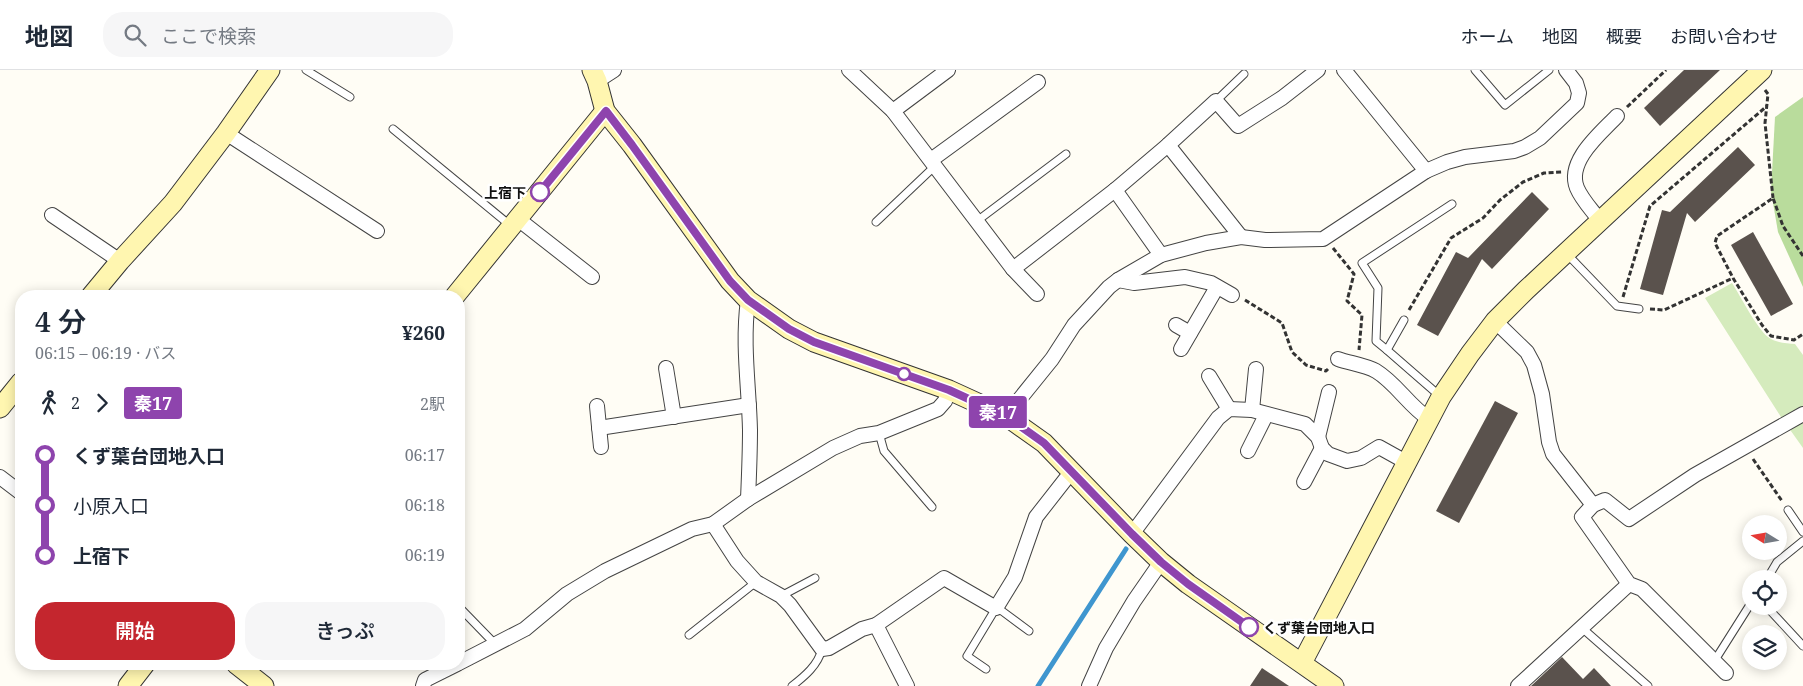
<!DOCTYPE html>
<html lang="ja">
<head>
<meta charset="utf-8">
<style>
  :root { --surface:#fff; --page:#f6f6f7; --text:#1f2937; --muted:#747a83; --line:#e0e1e3; --accent:#c4262e }
  body { margin:0; font-family:"Noto Serif","Noto Sans JP",serif; background:var(--page); color:var(--text); height:100vh; display:flex; flex-direction:column; font-size:19px; white-space:nowrap }
  * { box-sizing:border-box; margin:0 }
  p { font-size:16px; color:var(--muted) }
  .icon { flex:none; width:28px; height:28px; fill:none; stroke:currentColor; stroke-width:2; stroke-linecap:round; stroke-linejoin:round }
  .map { position:relative; flex:1; overflow:hidden }
  .panel { position:absolute; left:15px; top:220px; width:450px; height:380px; display:flex; flex-direction:column; background:var(--surface); border-radius:20px; box-shadow:0 2px 12px #0003 }
  .panel>* { flex:none }
  .badge { padding:0 10px; border-radius:4px; font-size:18px; line-height:32px }
  .needle { width:32px; rotate:281deg }
  .buttons { position:absolute; left:1742px; top:445px; display:grid; gap:10px }
  .buttons a { display:grid; place-items:center; width:45px; height:45px; border-radius:50%; background:var(--surface); box-shadow:0 2px 12px #0003; font-size:25px }
  .map>.badge { position:absolute; translate:-50% -50%; box-shadow:0 0 0 2px #fff }
  .legs { display:flex; align-items:center; gap:8px; height:55px; padding:0 20px; font-size:16px }
  .legs p { margin-inline-start:auto }
  .overview { display:flex; align-items:center; justify-content:space-between; height:85px; padding:0 20px }
  h1 { font-size:28px; font-weight:600; line-height:38px }
  .primary-button { display:flex; gap:10px; margin-top:auto; padding:10px 20px }
  .primary-button a { flex:1; height:58px; border-radius:20px; background:var(--accent); color:#fff; font-size:20px; font-weight:600; line-height:58px; text-align:center }
  .primary-button a+a { background:var(--page); color:var(--text) }
  ul { padding:0 20px; list-style:none }
  li { display:flex; align-items:center; gap:18px; height:50px; font-size:19px }
  li i { display:grid; place-items:center; width:8px; height:100%; margin:0 6px; background:currentColor }
  li i::after { content:''; width:12px; height:12px; margin:-6px; border:4px solid; border-radius:50%; background:var(--surface) }
  li p { margin-inline-start:auto }
  li:first-child i { background:linear-gradient(#0000 50%,currentColor 0) }
  li:last-child i { background:linear-gradient(currentColor 50%,#0000 0) }
  header { display:flex; align-items:center; gap:30px; box-sizing:border-box; height:70px; padding:0 25px; background:var(--surface); border-bottom:1px solid var(--line) }
  header strong { font-size:24px }
  nav { display:flex; gap:28px; margin-inline-start:auto; font-size:18px }
  .search { width:350px; height:45px; background:var(--page); display:flex; align-items:center; gap:12px; box-sizing:border-box; padding:0 18px; border-radius:20px; color:var(--muted); font-size:19px }
  .map>svg:first-child { display:block }
  .green { fill:#d5ebbd }
  .forest { fill:#b9dc9c }
  .lines { fill:none; stroke-linecap:round; stroke-linejoin:round }
  .stream { stroke:#3f96cf; stroke-width:5 }
  .building { fill:#5a524d }
  .lane-casing { stroke:#444; stroke-width:9 }
  .street-casing { stroke:#444; stroke-width:16 }
  .secondary-casing { stroke:#333; stroke-width:21 }
  .path { stroke:#333; stroke-width:3; stroke-dasharray:5 2.5; stroke-linecap:butt }
  .lane { stroke:#fff; stroke-width:7 }
  .street { stroke:#fff; stroke-width:14 }
  .secondary { stroke:#fff6b0; stroke-width:19 }
  .line-1-casing { stroke:#fff; stroke-width:11 }
  .line-1 { stroke:#8e44ad; stroke-width:8 }
  .stop-1-dot { fill:#fff; stroke:#8e44ad; stroke-width:2.5 }
  .labels { text-anchor:middle; dominant-baseline:central; stroke-width:5; stroke-linejoin:round; paint-order:stroke }
  .stop-label { font-size:14px; font-weight:bold; fill:#111; stroke:#fff; text-anchor:end }
</style>
</head>
<body>
<header>
<strong>地図</strong>
<div class="search"><svg class="icon" aria-label="search" viewBox="0 0 24 24"><circle cx="10" cy="10" r="6"/><path d="M15 15l6 6"/></svg>ここで検索</div>
<nav><a>ホーム</a><a>地図</a><a>概要</a><a>お問い合わせ</a></nav>
</header>
<div class="map">
<svg width="1803" height="616" viewBox="0 0 1803 616">
  <rect width="100%" height="100%" fill="#fffdf5"/>
  <!-- green -->
  <path class="green" d="M1732,213C1741,227 1756,257 1768,267C1775,273 1787,273 1795,274L1803,285V378L1781,347L1705,228Z"/>
  <!-- forest -->
  <path class="forest" d="M1803,27V217L1778,162L1771,121L1775,47Z"/>
  <g class="lines">
    <!-- stream -->
    <path class="stream" d="M1038,616L1126,479"/>
  </g>
  <!-- building -->
  <g class="building">
    <path d="M1684,0H1720L1660,56L1644,38Z"/>
    <path d="M1738,77L1755,95L1695,152L1687,143L1663,225L1640,219L1662,140L1670,142Z"/>
    <path d="M1532,122L1549,139L1492,199L1482,189L1438,266L1417,255L1456,182L1468,188Z"/>
    <path d="M1753,162L1793,234L1771,246L1731,175Z"/>
    <path d="M1495,331L1518,343L1459,453L1436,441Z"/>
    <path d="M1562,587L1583,609L1594,598L1611,616H1531Z"/>
    <path d="M1262,598L1289,616H1250Z"/>
  </g>
  <g class="lines">
    <defs>
      <g id="lane">
        <path d="M306,0L350,27"/>
        <path d="M1475,0L1505,35L1549,0"/>
        <path d="M1216,31L1244,4"/>
        <path d="M393,59L511,156"/>
        <path d="M977,151L1066,84"/>
        <path d="M876,152L935,96"/>
        <path d="M1567,184L1617,236L1639,239"/>
        <path d="M1404,250L1387,280L1441,327"/>
        <path d="M1387,280L1376,271L1378,218L1362,193L1452,134"/>
        <path d="M879,363L884,381L932,437"/>
        <path d="M1788,440L1803,462"/>
        <path d="M1767,509L1777,492L1803,471"/>
        <path d="M781,526L815,508"/>
        <path d="M1766,536L1803,576"/>
        <path d="M459,537L495,574"/>
        <path d="M1582,558L1648,616"/>
        <path d="M689,565L756,512"/>
        <path d="M1715,590L1751,533"/>
        <path d="M986,599L967,586L996,538L1002,541L1029,561"/>
        <path d="M792,616C805,606 818,595 822,579"/>
      </g>
      <g id="street">
        <path d="M849,0L893,41L1013,199L1037,224"/>
        <path d="M1344,0L1426,101"/>
        <path d="M597,11L614,0"/>
        <path d="M893,41L948,0"/>
        <path d="M226,63L377,161"/>
        <path d="M1168,75L1241,167"/>
        <path d="M931,90L1038,12"/>
        <path d="M1115,120L1161,185"/>
        <path d="M52,145L120,191"/>
        <path d="M518,149L592,207"/>
        <path d="M1600,151C1593,141 1582,130 1577,118C1566,91 1601,63 1617,46"/>
        <path d="M1013,199L1115,120L1168,75L1216,31L1238,56L1282,28L1318,0"/>
        <path d="M1118,210L1134,213L1185,207L1211,213L1232,225"/>
        <path d="M1495,251L1527,282L1534,295L1542,324L1549,372L1553,384L1593,435"/>
        <path d="M1176,255L1190,263"/>
        <path d="M1181,279L1217,217"/>
        <path d="M1338,289C1349,293 1365,295 1376,301C1396,313 1409,336 1429,349"/>
        <path d="M666,298L674,347"/>
        <path d="M1209,306L1229,339"/>
        <path d="M597,336L601,377"/>
        <path d="M1252,340L1256,299"/>
        <path d="M1006,346L1052,289L1074,255L1109,217L1118,210L1161,185L1206,173L1241,167L1265,170L1323,169L1426,101L1447,92L1465,87L1514,81L1525,77L1540,68L1577,33L1579,23L1576,13L1566,0"/>
        <path d="M599,358L749,335"/>
        <path d="M1318,367L1329,322"/>
        <path d="M1248,381L1266,345"/>
        <path d="M0,407L21,423"/>
        <path d="M1304,412L1322,378"/>
        <path d="M748,429C749,406 750,383 750,360C749,317 742,274 748,230"/>
        <path d="M713,454L737,491L756,512L781,526L790,535L822,579L829,578L862,559L876,555L944,508L996,538L1015,507L1036,447L1072,401"/>
        <path d="M1132,464L1218,348L1229,339L1252,340L1305,354L1318,367L1322,378L1328,384L1347,391L1361,388L1379,377L1406,392"/>
        <path d="M876,555L907,616"/>
        <path d="M459,593L525,559L567,524L605,501L692,459L713,454L748,429L833,378L860,366L879,363L938,339L945,331L949,320"/>
        <path d="M1726,603L1642,519L1629,514L1582,447L1593,435L1605,430L1629,449L1695,405L1803,344"/>
        <path d="M423,616L425,610L457,594"/>
        <path d="M1089,616L1106,578L1134,531L1161,492"/>
        <path d="M1518,616L1629,514"/>
      </g>
      <g id="secondary">
        <path d="M592,0L597,11L605,41L632,75L730,211L748,230L789,259L814,272L949,320L1006,346L1044,373L1132,464L1161,492L1188,514L1334,616"/>
        <path d="M91,226L120,191L173,133L226,63L270,0"/>
        <path d="M455,226L605,41"/>
        <path d="M0,338L21,312"/>
        <path d="M1302,593L1441,327L1470,284L1495,251L1526,220L1762,0"/>
        <path d="M236,594L264,616"/>
        <path d="M128,616L145,594"/>
      </g>
    </defs>
    <!-- lane casing -->
    <use href="#lane" class="lane-casing"/>
    <!-- street casing -->
    <use href="#street" class="street-casing"/>
    <!-- secondary casing -->
    <use href="#secondary" class="secondary-casing"/>
    <!-- path -->
    <g class="path">
      <path d="M1765,20L1768,24L1765,53L1773,128"/>
      <path d="M1627,37L1666,0"/>
      <path d="M1333,178L1354,204L1347,231L1362,245L1359,280"/>
      <path d="M1803,186L1783,156L1773,128L1717,166L1715,173L1733,208L1762,255L1771,266L1794,270L1803,264"/>
      <path d="M1623,227L1650,136L1767,36"/>
      <path d="M1245,230L1282,253L1292,282L1306,295L1326,301L1328,299"/>
      <path d="M1650,239L1664,240L1733,208"/>
      <path d="M1409,240L1451,168L1483,148L1500,130L1523,112L1544,103L1562,102"/>
      <path d="M1753,389L1782,431"/>
    </g>
    <!-- lane -->
    <use href="#lane" class="lane"/>
    <!-- street -->
    <use href="#street" class="street"/>
    <!-- secondary -->
    <use href="#secondary" class="secondary"/>
  </g>
  <g class="lines">
    <defs>
      <path id="line-1" d="M540,122L606,41L632,75L730,211L748,230L789,259L814,272L949,320L1006,346L1044,373L1132,464L1161,492L1188,514L1249,557"/>
    </defs>
    <!-- line-1 casing -->
    <use href="#line-1" class="line-1-casing"/>
    <!-- line-1 -->
    <use href="#line-1" class="line-1"/>
  </g>
  <!-- markers -->
  <g class="stop-1-dot">
    <circle cx="540" cy="122" r="9"/>
    <circle cx="904" cy="304" r="6"/>
    <circle cx="1249" cy="557" r="9"/>
  </g>
  <g class="labels">
    <!-- stop labels -->
    <g class="stop-label">
      <text x="526" y="122">上宿下</text>
      <text x="1263" y="557" text-anchor="start">くず葉台団地入口</text>
    </g>
  </g>
</svg>
<div class="buttons">
<a><svg class="needle" viewBox="-14 -14 28 28"><path d="M0-13l5 13h-10z" fill="#e53935"/><path d="M0 13l5-13h-10z" fill="#747a83"/></svg></a>
<a><svg class="icon" aria-label="locate" viewBox="0 0 24 24"><circle cx="12" cy="12" r="6"/><path d="M12 2v4M12 18v4M2 12h4M18 12h4"/></svg></a>
<a><svg class="icon" aria-label="layers" viewBox="0 0 24 24"><path d="M12 4l9 5-9 5-9-5zM3 14l9 5 9-5"/></svg></a>
</div>
<b class="badge" style="left:998px;top:342px;background:#8e44ad;color:#fff">秦17</b>
<section class="panel">
<div class="overview"><div><h1>4 分</h1><p>06:15 – 06:19 · バス</p></div><b>¥260</b></div>
<div class="legs"><svg class="icon" aria-label="walk" viewBox="0 0 24 24"><circle cx="13" cy="4" r="2"/><path d="M13 8l-2 6 4 7M11 14l-3 7M7 12l3-4h3l4 4"/></svg>2<svg class="icon" aria-label="forward" viewBox="0 0 24 24"><path d="M9 5l7 7-7 7"/></svg><b class="badge" style="background:#8e44ad;color:#fff">秦17</b><p>2駅</p></div>
<ul>
<li><i style="color:#8e44ad"></i><b>くず葉台団地入口</b><p>06:17</p></li>
<li><i style="color:#8e44ad"></i><span>小原入口</span><p>06:18</p></li>
<li><i style="color:#8e44ad"></i><b>上宿下</b><p>06:19</p></li>
</ul>
<div class="primary-button"><a>開始</a><a>きっぷ</a></div>
</section>
</div>
</body>
</html>
